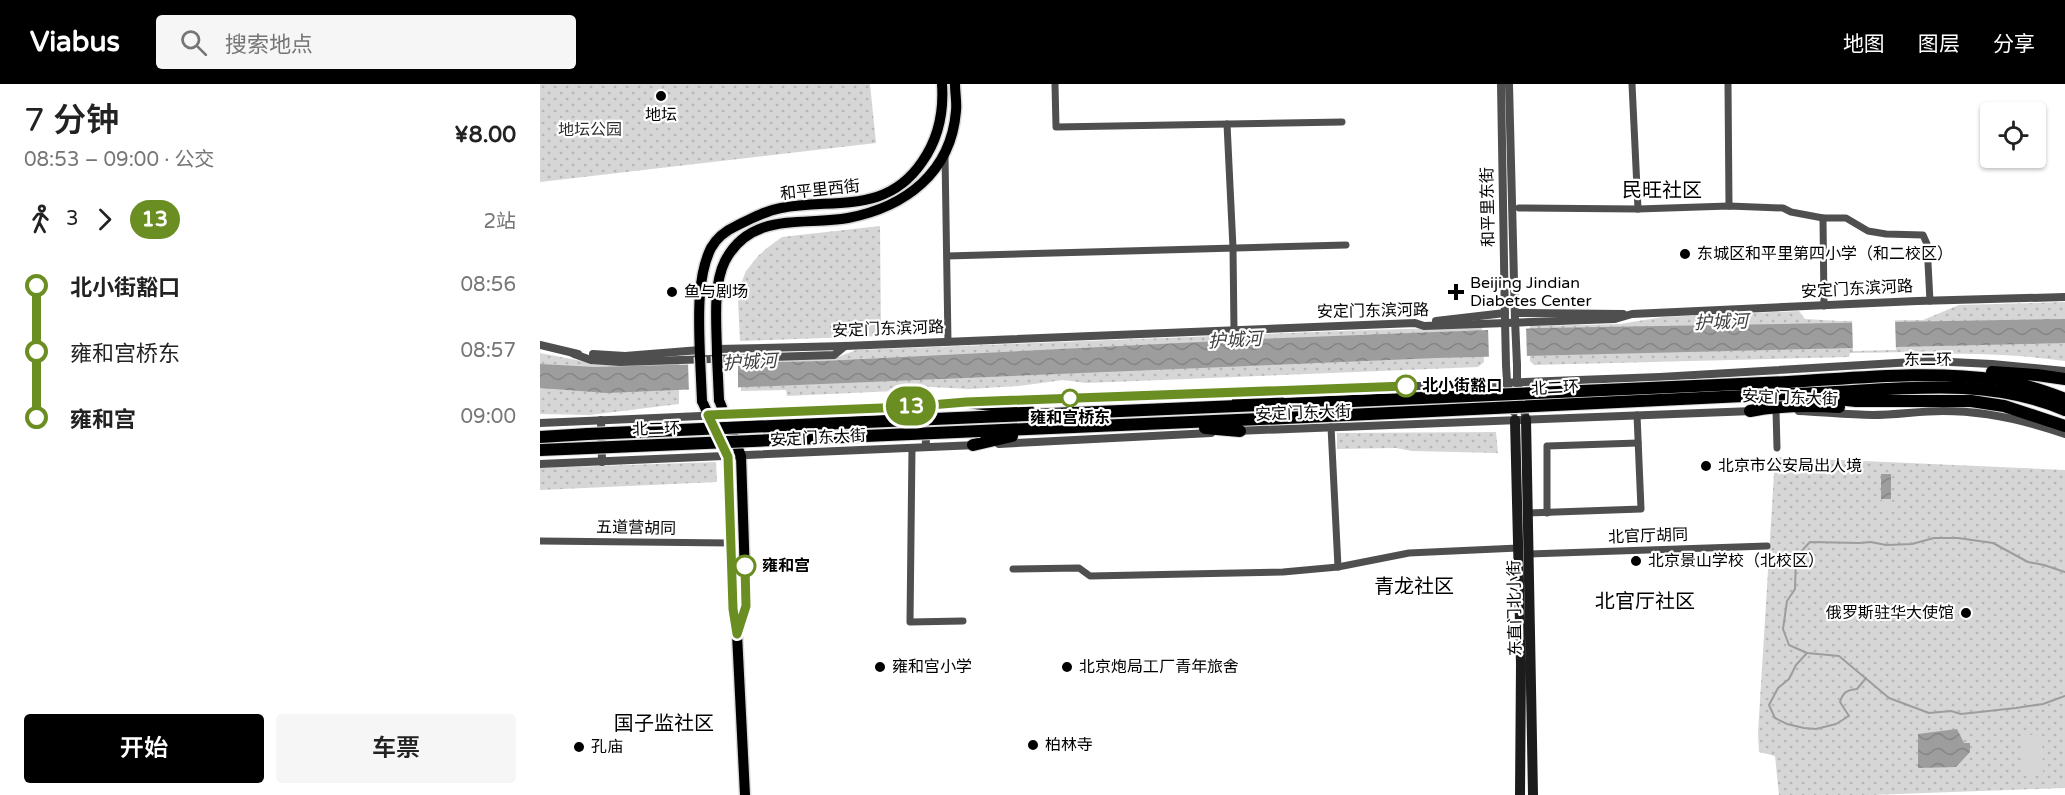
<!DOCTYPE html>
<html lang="zh">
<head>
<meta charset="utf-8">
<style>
  :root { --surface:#fff; --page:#f6f6f6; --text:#222; --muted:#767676; --accent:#000 }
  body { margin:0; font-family:"Varela Round","Noto Sans SC",sans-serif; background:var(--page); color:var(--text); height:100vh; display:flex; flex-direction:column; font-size:22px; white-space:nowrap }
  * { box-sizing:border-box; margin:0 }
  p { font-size:20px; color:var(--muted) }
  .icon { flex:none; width:33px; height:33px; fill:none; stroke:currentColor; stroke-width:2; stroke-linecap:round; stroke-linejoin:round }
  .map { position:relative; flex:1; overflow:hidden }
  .side { display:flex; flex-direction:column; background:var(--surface); width:540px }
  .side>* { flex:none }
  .badge { padding:0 12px; border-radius:20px; font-size:21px; line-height:39px }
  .tools { position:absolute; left:1440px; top:18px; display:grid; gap:12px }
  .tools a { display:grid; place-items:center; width:66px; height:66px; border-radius:6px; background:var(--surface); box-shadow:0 2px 4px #0004; font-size:30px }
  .map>.badge { position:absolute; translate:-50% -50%; box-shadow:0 0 0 3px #fff }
  .legs { display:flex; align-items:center; gap:9px; height:66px; padding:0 24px; font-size:20px }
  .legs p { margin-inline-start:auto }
  .head { display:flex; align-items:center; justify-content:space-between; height:102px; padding:0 24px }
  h1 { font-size:33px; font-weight:600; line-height:45px }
  .action { display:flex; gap:12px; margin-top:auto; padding:12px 24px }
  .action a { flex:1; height:69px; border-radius:6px; background:var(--accent); color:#fff; font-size:24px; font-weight:600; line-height:69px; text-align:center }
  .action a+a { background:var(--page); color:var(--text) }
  ul { padding:0 24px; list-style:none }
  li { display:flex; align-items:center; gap:21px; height:66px; font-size:22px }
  li i { display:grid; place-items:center; width:9px; height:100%; margin:0 8px; background:currentColor }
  li i::after { content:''; width:15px; height:15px; margin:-8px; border:4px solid; border-radius:50%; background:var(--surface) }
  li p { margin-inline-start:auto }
  li:first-child i { background:linear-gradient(#0000 50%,currentColor 0) }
  li:last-child i { background:linear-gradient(currentColor 50%,#0000 0) }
  header { display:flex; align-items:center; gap:36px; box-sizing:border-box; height:84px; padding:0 30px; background:var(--accent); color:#fff }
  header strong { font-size:28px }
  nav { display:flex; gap:33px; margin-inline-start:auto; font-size:21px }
  .search { width:420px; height:54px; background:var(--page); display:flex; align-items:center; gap:15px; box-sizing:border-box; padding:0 21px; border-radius:6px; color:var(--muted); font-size:22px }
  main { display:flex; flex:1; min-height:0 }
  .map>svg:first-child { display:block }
  .park { fill:url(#park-dots) }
  .pitch { fill:#d6d6d6 }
  .water { fill:url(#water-waves) }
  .pier { fill:#fff }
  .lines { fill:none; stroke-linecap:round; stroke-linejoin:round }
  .stream { stroke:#9d9d9d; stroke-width:2 }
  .primary-casing { stroke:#dbdbdb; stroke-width:13 }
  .trunk-casing { stroke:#dbdbdb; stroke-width:14 }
  .minor { stroke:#4f4f4f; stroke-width:7 }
  .tertiary { stroke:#4f4f4f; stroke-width:8 }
  .secondary { stroke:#1c1c1c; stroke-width:10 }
  .primary { stroke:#000; stroke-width:10 }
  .trunk { stroke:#000; stroke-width:12 }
  .primary-bridge-casing { stroke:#dbdbdb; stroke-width:13; stroke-linecap:butt }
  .trunk-bridge-casing { stroke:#dbdbdb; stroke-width:14; stroke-linecap:butt }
  .tertiary-bridge { stroke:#4f4f4f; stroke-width:8 }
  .primary-bridge { stroke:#000; stroke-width:10 }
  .trunk-bridge { stroke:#000; stroke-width:12 }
  .line-1-casing { stroke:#fff; stroke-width:14 }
  .line-1 { stroke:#6b8e23; stroke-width:9 }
  .poi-dot { fill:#000; stroke:#fff; stroke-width:2 }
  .stop-1-dot { fill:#fff; stroke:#6b8e23; stroke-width:3 }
  .labels { text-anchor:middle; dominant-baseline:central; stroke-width:4.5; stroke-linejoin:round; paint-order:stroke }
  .poi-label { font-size:16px; fill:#000; stroke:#fff; text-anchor:start }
  .park-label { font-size:16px; fill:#2d2d2d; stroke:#fff }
  .street-label { font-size:16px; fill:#000; stroke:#fff }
  .stop-label { font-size:16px; font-weight:bold; fill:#000; stroke:#fff; text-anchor:start }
  .water-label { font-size:18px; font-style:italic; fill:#3e3e3e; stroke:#fff }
  .quarter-label { font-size:20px; fill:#000; stroke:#fff }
</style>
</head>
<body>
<header>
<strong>Viabus</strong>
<div class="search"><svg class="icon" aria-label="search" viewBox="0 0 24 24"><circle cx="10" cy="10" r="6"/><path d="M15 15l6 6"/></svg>搜索地点</div>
<nav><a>地图</a><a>图层</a><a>分享</a></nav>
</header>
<main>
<section class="side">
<div class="head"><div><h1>7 分钟</h1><p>08:53 – 09:00 · 公交</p></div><b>¥8.00</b></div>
<div class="legs"><svg class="icon" aria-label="walk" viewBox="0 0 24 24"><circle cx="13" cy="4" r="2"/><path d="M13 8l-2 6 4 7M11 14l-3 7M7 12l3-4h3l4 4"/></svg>3<svg class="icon" aria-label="forward" viewBox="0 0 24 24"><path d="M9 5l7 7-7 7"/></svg><b class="badge" style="background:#6b8e23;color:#fff">13</b><p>2站</p></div>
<ul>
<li><i style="color:#6b8e23"></i><b>北小街豁口</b><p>08:56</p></li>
<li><i style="color:#6b8e23"></i><span>雍和宫桥东</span><p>08:57</p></li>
<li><i style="color:#6b8e23"></i><b>雍和宫</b><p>09:00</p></li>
</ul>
<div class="action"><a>开始</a><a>车票</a></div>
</section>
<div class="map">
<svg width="1525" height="711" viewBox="0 0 1525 711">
  <defs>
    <pattern id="park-dots" width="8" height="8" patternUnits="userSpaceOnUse" patternTransform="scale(1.5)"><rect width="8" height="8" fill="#d6d6d6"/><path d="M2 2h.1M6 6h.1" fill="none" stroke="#b6b6b6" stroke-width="1.8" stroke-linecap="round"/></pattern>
    <pattern id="water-waves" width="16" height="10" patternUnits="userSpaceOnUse" patternTransform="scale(1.5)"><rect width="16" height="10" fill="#9d9d9d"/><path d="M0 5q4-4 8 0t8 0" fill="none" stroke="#858585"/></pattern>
  </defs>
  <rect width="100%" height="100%" fill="#fff"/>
  <!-- park -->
  <g class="park">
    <path d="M0,0H330L336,59L0,98Z"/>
    <path d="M340,142L341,252L200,257L198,216L200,202L206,187L218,172L227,164L242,153Z"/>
    <path d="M1525,218V277C1474,270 1424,268 1372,271L1371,268L1310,269L1309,273L994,281L990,277V242L1080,240L1123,233L1259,227L1265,235L1300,237L1383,236L1419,221Z"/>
    <path d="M942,243L944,278L938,283L546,299L523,296L479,302L429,305L391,303L355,307L247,312L246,306L201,307L200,277L298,273L316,266L826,246Z"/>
    <path d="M0,269L47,278L139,279V320L50,331L0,330Z"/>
    <path d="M956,348L958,369L872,367L856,364L797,365V349Z"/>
    <path d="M1235,373L1525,386V704L1331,711H1239L1235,672L1219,668L1218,649Z"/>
    <path d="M176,378L177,398L0,406V384Z"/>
  </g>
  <!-- pitch -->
  <g class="pitch">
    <path d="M1339,417L1355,418V427H1339Z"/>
    <path d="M1482,651H1502L1503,689L1482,690Z"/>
  </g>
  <!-- water -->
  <g class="water">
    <path d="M1525,235V259L896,274L67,309L0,304V280L55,283L284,277L719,255L1000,244Z"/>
    <rect x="1341" y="390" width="10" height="25"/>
    <path d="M1417,645L1424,659H1430V668L1416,683L1378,684V650Z"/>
  </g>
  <!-- pier -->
  <g class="pier">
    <path d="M1355,235L1356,266L1313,267L1312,236Z"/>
    <path d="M986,241L987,275L949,276L948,243Z"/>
    <path d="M198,276V307L149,309L148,278Z"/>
  </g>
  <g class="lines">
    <!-- stream -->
    <g class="stream">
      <path d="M1525,488L1504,481L1488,478L1453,459L1418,454H1394L1372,460L1346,461L1331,458L1319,459L1270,458L1256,473L1255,505L1247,517L1243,545L1249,561L1267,569L1299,572L1349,614L1389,629L1411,627L1421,630L1476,624L1503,620L1525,612"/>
      <path d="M1267,569L1256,581L1249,595L1238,604L1229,621L1235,634L1247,640L1264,644L1276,645L1296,640L1309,632L1300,618C1303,608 1307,606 1317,605L1326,594"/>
    </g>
    <defs>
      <g id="primary">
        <path d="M177,272C177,244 172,203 185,177C211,127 263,142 308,134C365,123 411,89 416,27C417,19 415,9 415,0"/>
        <path d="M160,273C159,240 156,194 171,164C177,153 187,146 198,141C212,134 225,127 241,124C294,114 346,131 382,78C399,54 404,29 402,0"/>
        <path d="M179,316L201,372L206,522L198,547"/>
        <path d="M162,317L188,373L193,525L197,550L205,711"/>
      </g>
      <g id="trunk">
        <path d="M1452,288L1497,291L1525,295"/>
        <path d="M1248,298C1318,294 1389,286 1459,296C1481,299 1504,307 1525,315"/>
        <path d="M1247,310C1339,309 1438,288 1525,326"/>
        <path d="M1287,314L1316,317H1431L1464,322L1525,342"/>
        <path d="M698,316L747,307"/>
        <path d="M426,318L488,325"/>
        <path d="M1210,327C1240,321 1268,321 1299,323"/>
        <path d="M440,333L744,320"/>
        <path d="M665,344L700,347"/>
        <path d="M440,347L745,334"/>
        <path d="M0,353L48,350"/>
        <path d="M433,361L472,352"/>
        <path d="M0,366L49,364"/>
      </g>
    </defs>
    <!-- primary casing -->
    <use href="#primary" class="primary-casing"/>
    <!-- trunk casing -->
    <use href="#trunk" class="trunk-casing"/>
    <!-- minor -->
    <g class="minor">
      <path d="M515,0L516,43L802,38"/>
      <path d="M1092,0L1098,125"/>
      <path d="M1188,0L1189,122"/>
      <path d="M687,40L693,164L694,246"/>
      <path d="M405,72L408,258"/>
      <path d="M979,124L1098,125L1189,122L1243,124L1251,128L1283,134H1306L1328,147L1346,150L1383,151L1387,160L1390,217"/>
      <path d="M1283,134L1284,222"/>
      <path d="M407,172L806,161"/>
      <path d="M1236,326L1237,364"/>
      <path d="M791,343L798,483"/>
      <path d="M372,364L370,538L423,537"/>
      <path d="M988,429L1101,425L1097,331"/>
      <path d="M1007,429V362L1098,359"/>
      <path d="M0,457L191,459"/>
      <path d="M989,470L1227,462"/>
      <path d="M473,485L539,484L550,492L743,488L798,483L869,469L978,464"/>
    </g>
    <!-- tertiary -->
    <g class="tertiary">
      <path d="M961,0L965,236"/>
      <path d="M969,0L975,236"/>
      <path d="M975,229L1083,230"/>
      <path d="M896,237L965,229"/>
      <path d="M0,261L38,270"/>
      <path d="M177,265L305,262L875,239L884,242L1075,235L1092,230L1377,217L1525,213"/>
      <path d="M34,270L51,276L80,278L294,271L305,262"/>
      <path d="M53,270L85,272L160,266"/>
      <path d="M966,281L967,298L974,328"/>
      <path d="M977,281V297L986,335"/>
      <path d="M744,307L1120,293L1390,277L1452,280L1525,287"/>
      <path d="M459,317L719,308"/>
      <path d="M385,321L386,363"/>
      <path d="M1259,327C1284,328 1308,331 1333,331C1356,331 1380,327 1403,327C1446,327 1485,336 1525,350"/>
      <path d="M61,336L62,378"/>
      <path d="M0,339L367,323L431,318"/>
      <path d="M696,347L1213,327"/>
      <path d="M459,360L671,349"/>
      <path d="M0,380L437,361"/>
    </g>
    <!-- secondary -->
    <g class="secondary">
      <path d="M986,335L993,711"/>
      <path d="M975,336L981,580L980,711"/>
    </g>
    <!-- primary -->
    <use href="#primary" class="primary"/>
    <!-- trunk -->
    <use href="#trunk" class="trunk"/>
    <defs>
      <g id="primary-bridge">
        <path d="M177,272L179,316"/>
        <path d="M160,273L162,317"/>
      </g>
      <g id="trunk-bridge">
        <path d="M744,320L1248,298"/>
        <path d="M745,334L1247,310"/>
        <path d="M48,350L440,333"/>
        <path d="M49,364L440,347"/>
      </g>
    </defs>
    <!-- primary-bridge casing -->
    <use href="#primary-bridge" class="primary-bridge-casing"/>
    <!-- trunk-bridge casing -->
    <use href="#trunk-bridge" class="trunk-bridge-casing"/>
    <!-- tertiary-bridge -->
    <g class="tertiary-bridge">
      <path d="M965,236L966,281"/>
      <path d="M975,236L977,281"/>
    </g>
    <!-- primary-bridge -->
    <use href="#primary-bridge" class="primary-bridge"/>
    <!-- trunk-bridge -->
    <use href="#trunk-bridge" class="trunk-bridge"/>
  </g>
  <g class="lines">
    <defs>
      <path id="line-1" d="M205,482L206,522L197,550L193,525L188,373L168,331L367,323L426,318L866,302"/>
    </defs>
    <!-- line-1 casing -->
    <use href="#line-1" class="line-1-casing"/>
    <!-- line-1 -->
    <use href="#line-1" class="line-1"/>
  </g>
  <!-- markers -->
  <g class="poi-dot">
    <circle cx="121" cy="12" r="6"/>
    <circle cx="1145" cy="170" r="6"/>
    <circle cx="132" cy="208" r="6"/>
    <path d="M913 199h6v6h6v6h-6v6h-6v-6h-6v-6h6z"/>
    <circle cx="1166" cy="382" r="6"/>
    <circle cx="1096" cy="477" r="6"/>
    <circle cx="1426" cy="529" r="6"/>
    <circle cx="340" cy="583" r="6"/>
    <circle cx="527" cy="583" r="6"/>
    <circle cx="493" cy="661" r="6"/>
    <circle cx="39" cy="663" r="6"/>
  </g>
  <g class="stop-1-dot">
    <circle cx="866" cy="302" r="10"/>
    <circle cx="530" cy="314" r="8"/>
    <circle cx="205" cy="482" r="10"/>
  </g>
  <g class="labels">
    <!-- poi labels -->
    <g class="poi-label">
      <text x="121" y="31" text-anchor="middle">地坛</text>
      <text x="1157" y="170">东城区和平里第四小学（和二校区）</text>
      <text x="930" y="199">Beijing Jindian<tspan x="930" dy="18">Diabetes Center</tspan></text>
      <text x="144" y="208">鱼与剧场</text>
      <text x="1178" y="382">北京市公安局出人境</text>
      <text x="1108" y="477">北京景山学校（北校区）</text>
      <text x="1414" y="529" text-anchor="end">俄罗斯驻华大使馆</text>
      <text x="352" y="583">雍和宫小学</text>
      <text x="539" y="583">北京炮局工厂青年旅舍</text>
      <text x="505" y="661">柏林寺</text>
      <text x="51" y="663">孔庙</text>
    </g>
    <!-- park labels -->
    <g class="park-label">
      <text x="50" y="46">地坛公园</text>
    </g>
    <!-- street labels -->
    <g class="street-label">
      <text transform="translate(280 106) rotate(-6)">和平里西街</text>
      <text transform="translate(948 123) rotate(-91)">和平里东街</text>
      <text transform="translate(1317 205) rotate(-3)">安定门东滨河路</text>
      <text transform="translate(833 227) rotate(-1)">安定门东滨河路</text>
      <text transform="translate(348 245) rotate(-2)">安定门东滨河路</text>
      <text x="1388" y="276">东二环</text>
      <text transform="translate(1015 304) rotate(-3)">北二环</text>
      <text transform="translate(1250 314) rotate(2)">安定门东大街</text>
      <text transform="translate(763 329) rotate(-2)">安定门东大街</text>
      <text transform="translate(116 345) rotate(-2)">北二环</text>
      <text transform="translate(278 354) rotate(-3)">安定门东大街</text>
      <text transform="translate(96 444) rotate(1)">五道营胡同</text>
      <text transform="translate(1108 452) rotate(-2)">北官厅胡同</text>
      <text transform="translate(975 524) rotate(-91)">东直门北小街</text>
    </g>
    <!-- stop labels -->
    <g class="stop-label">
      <text x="882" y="302">北小街豁口</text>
      <text x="530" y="334" text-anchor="middle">雍和宫桥东</text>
      <text x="222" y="482">雍和宫</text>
    </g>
    <!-- water labels -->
    <g class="water-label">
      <text transform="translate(1181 238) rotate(-2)">护城河</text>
      <text transform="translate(695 256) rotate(-3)">护城河</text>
      <text transform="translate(210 278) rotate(-3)">护城河</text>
    </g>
    <!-- quarter labels -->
    <g class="quarter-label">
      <text x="1122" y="107">民旺社区</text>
      <text x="874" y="503">青龙社区</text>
      <text x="1105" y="518">北官厅社区</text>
      <text x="124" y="640">国子监社区</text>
    </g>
  </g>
</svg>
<div class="tools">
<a><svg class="icon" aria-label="locate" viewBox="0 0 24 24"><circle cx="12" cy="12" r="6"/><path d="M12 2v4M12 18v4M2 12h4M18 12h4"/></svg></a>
</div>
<b class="badge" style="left:371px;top:322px;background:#6b8e23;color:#fff">13</b>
</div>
</main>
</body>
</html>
